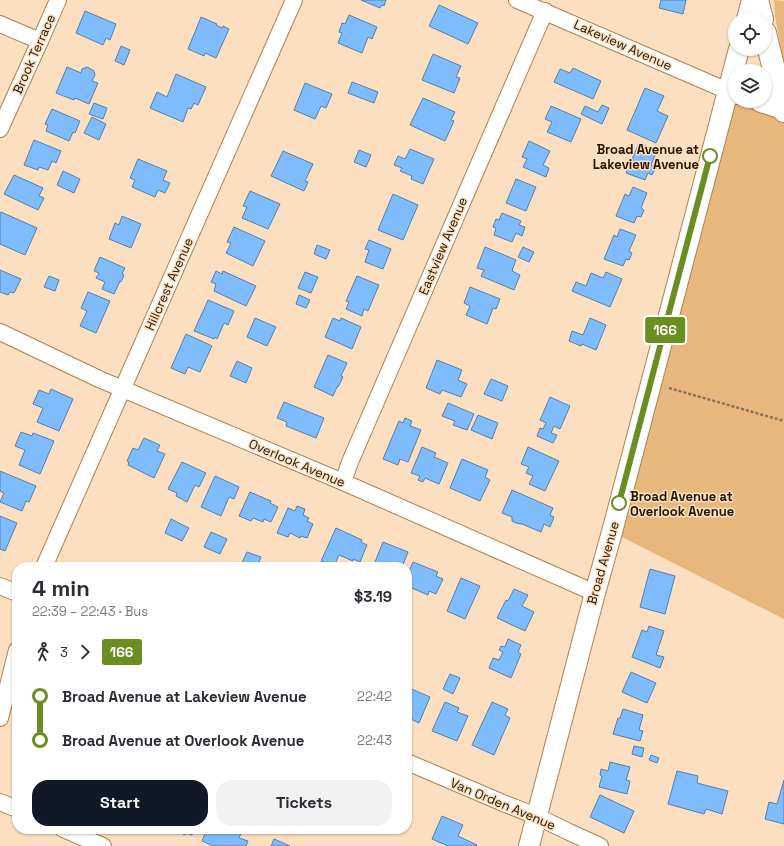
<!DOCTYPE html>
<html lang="en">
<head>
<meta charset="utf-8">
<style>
  :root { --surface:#fff; --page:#f2f2f3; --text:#2b2b33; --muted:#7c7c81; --accent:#111827 }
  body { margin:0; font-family:"Space Grotesk",sans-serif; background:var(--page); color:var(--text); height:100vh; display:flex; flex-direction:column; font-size:15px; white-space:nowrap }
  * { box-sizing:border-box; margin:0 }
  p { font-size:13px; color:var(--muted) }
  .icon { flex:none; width:22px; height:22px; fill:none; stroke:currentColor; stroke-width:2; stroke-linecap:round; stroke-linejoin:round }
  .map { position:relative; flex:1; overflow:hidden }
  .side { position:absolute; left:12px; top:562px; width:400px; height:272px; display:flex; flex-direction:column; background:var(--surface); border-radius:16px; box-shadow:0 1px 3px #0004 }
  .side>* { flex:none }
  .badge { padding:0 8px; border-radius:3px; font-size:14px; line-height:26px }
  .fabs { position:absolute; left:728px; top:12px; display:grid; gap:8px }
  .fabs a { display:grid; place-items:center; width:44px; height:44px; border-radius:50%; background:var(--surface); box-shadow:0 1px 3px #0004; font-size:20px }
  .map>.badge { position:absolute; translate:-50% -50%; box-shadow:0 0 0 2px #fff }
  .legs { display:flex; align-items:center; gap:6px; height:44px; padding:0 20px; font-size:13px }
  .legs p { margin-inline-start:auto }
  .headline { display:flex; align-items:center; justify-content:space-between; height:68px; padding:0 20px }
  h1 { font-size:22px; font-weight:800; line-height:30px }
  .action { display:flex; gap:8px; margin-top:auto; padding:8px 20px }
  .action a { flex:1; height:46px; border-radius:16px; background:var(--accent); color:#fff; font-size:16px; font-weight:800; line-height:46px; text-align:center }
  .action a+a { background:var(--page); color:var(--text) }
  ul { padding:0 20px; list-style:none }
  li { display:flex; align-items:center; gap:14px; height:44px; font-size:15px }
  li i { display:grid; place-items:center; width:6px; height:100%; margin:0 5px; background:currentColor }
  li i::after { content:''; width:10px; height:10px; margin:-5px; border:3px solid; border-radius:50%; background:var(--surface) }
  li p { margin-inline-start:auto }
  li:first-child i { background:linear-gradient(#0000 50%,currentColor 0) }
  li:last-child i { background:linear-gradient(currentColor 50%,#0000 0) }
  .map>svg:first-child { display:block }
  .green { fill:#e8b77d }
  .building { fill:#7fbcfe; stroke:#547fad }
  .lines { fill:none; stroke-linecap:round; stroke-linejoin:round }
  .minor-casing { stroke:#ab824e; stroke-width:18 }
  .tertiary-casing { stroke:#ab824e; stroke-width:22 }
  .motorway-casing { stroke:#ab824e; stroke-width:24 }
  .path { stroke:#887259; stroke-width:2.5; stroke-dasharray:3 2; stroke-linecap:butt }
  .minor { stroke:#fff; stroke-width:16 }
  .tertiary { stroke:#fff; stroke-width:20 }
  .motorway { stroke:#fff; stroke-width:22 }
  .line-1-casing { stroke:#fff; stroke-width:9 }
  .line-1 { stroke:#6b8e23; stroke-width:6 }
  .stop-1-dot { fill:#fff; stroke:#6b8e23; stroke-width:2 }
  .labels { text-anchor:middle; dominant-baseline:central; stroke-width:3; stroke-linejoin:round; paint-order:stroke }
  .street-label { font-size:13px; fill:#251501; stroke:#fbdfc0 }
  .stop-label { font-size:13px; font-weight:bold; fill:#251501; stroke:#fbdfc0; text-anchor:end }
</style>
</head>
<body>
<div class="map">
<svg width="784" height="846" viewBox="0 0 784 846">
  <rect width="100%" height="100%" fill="#fbdfc0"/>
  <!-- green -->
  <g class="green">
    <path d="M774,0L784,1V67L775,16Z"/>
    <path d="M735,101H746L784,122V619L612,532Z"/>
  </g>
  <!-- building -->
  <g class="building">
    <path d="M361,0H386L384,6L382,5L380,8Z"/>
    <path d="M661,0H686L683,14L659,8Z"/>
    <path d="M439,5L478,23L468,44L429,26Z"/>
    <path d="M85,11L116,24L110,40L106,38L103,45L76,33Z"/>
    <path d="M349,15L377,27L372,39L368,37L362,53L338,43L342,33L339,32L342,23L345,24Z"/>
    <path d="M201,17L217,24L216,25L222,28L223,26L229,29L216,58L205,53L204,56L188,49Z"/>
    <path d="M121,46L130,50L124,65L115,61Z"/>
    <path d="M433,54L461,66L456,77L460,78L454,93L422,80Z"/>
    <path d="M67,67L81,73L82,69L87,67L94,71L95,75L92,81L98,83L89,104L75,98L74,100L56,93Z"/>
    <path d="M573,68L601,81L593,99L554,82L560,69L570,73Z"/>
    <path d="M176,74L206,87L198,105L194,103L191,109L188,108L183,122L150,108L157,92L167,97Z"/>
    <path d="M352,82L378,92L374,103L348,93Z"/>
    <path d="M305,83L332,94L326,108L321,106L315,119L294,110Z"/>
    <path d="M645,88L664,96L657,111L668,116L656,143L627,130Z"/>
    <path d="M423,98L455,112L451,120L454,121L445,141L410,125Z"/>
    <path d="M94,103L107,108L103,119L89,114Z"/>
    <path d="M602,105L609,108L602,124L581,114L585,106L598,112Z"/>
    <path d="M551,106L581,119L571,142L547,132L552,122L545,119Z"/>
    <path d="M52,109L80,121L75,133L73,132L69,141L46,131L48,125L45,124Z"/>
    <path d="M92,117L106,124L99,140L84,133Z"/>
    <path d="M34,140L61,151L56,163L52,161L48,170L39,167L38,170L24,165Z"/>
    <path d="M529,141L550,151L543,165L549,168L546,177L523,167L527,159L522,157Z"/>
    <path d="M639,143L657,151L651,165L656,167L652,175L648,173L645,180L626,173Z"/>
    <path d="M410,149L434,159L423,184L411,179L412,176L400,171L402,168L394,165L398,156L405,159Z"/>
    <path d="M359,150L371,155L366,167L354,162Z"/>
    <path d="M283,151L313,164L305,181L308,182L304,191L271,176Z"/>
    <path d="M138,159L167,171L163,180L170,183L165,193L158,190L155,197L132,187L135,180L130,178Z"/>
    <path d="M63,171L80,179L74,193L57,185Z"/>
    <path d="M14,175L43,188L39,196L44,198L38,210L4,194Z"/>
    <path d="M516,179L536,187L526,211L506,203Z"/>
    <path d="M633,187L647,193L641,208L644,210L641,217L637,216L634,223L616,216L625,194L629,196Z"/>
    <path d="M250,191L280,204L268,229L242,218L247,207L243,206Z"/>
    <path d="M393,194L418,205L403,240L378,230Z"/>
    <path d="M1,212L37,228L25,255L0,244V214Z"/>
    <path d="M502,213L521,221L519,225L525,227L522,236L516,233L512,242L494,235L496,228L493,227L496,219L499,220Z"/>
    <path d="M122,216L141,224L131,248L109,239L115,223L119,225Z"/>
    <path d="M234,227L265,241L253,266L226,253L231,243L227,242Z"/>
    <path d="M620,229L636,235L629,251L632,253L629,260L626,259L623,266L604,259L614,235L617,237Z"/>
    <path d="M369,240L391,249L383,269L365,262L369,250L365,249Z"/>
    <path d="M317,245L330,250L326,259L314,254Z"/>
    <path d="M485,247L516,260L512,271L520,275L514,290L481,276L484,270L477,268Z"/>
    <path d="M523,247L534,252L529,262L518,257Z"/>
    <path d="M100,257L125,268L122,274L124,275L121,282L120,281L114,294L102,289L105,282L96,278L99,273L94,271Z"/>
    <path d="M0,270L21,279L14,293L10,292L8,295L0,292Z"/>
    <path d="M216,271L222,274L223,271L256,286L246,306L214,291L216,284L211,282Z"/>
    <path d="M305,272L318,277L311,293L298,288Z"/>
    <path d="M606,272L622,279L610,307L572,291L576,282L586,286L591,273L603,278Z"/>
    <path d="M49,276L59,280L55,291L44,287Z"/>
    <path d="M357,276L379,285L368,311L364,309L362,316L346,309L349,302L346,301Z"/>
    <path d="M470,287L500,299L496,309L493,308L487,324L466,315L470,306L464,303Z"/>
    <path d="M88,292L110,301L96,333L80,326L87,311L81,308Z"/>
    <path d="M299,295L310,300L306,308L296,304Z"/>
    <path d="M208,300L234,311L228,325L224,323L217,339L215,337L214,339L194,331Z"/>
    <path d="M255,318L276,327L267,346L247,337Z"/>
    <path d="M333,318L340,321L341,318L361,327L352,349L325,337Z"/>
    <path d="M590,318L606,325L596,350L582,344L581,346L569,341L572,331L583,335Z"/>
    <path d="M186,334L212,346L200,372L188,367L185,374L171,368Z"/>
    <path d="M328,355L347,363L341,376L343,377L338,387H337L333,396L314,387Z"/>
    <path d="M437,360L462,370L458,380L467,384L461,397L442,390L440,394L426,388Z"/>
    <path d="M237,361L252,368L246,383L230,376Z"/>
    <path d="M491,379L508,386L502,401L484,394Z"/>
    <path d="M51,389L73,399L59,431L37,422L43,408L33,404L39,390L49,394Z"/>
    <path d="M550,397L570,406L560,429L554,426L551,433L557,435L553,443L537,436L540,428L543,429L546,423L540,420Z"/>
    <path d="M284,402L324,418L316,438L286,426L287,422L277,418Z"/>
    <path d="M448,403L474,414L467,430L453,425L455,421L442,416Z"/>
    <path d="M478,415L498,423L492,439L471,430Z"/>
    <path d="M405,418L412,421L410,426L421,430L408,462L400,459L398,465L383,459L399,421L403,423Z"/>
    <path d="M21,432L32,436L33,433L54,441L40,474L19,465L25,450L15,446Z"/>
    <path d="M144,438L160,445L157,451L165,454L154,478L128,465L129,462L127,461L133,448L138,450Z"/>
    <path d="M422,447L436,453L434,457L448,463L439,484L425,478L423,482L418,480L420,476L411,473Z"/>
    <path d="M528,447L559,461L545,491L529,484L533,476L526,473L529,467L521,464Z"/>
    <path d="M462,459L488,470L485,477L490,480L480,501L450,488Z"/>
    <path d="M182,462L206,473L199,487L195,485L187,502L176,496L177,493L168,489Z"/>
    <path d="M0,471L36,486L29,502L26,501L22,511L0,502L4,493L0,491Z"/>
    <path d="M215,476L239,487L234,499L229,497L221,516L201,507Z"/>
    <path d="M512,490L553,508L550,515L554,517L550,527L544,524L541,532L522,524H520L516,523L512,521V517L502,513Z"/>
    <path d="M250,492L271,501L270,503L278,507L271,522L264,519L263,522L253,518L251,521L239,516Z"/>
    <path d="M297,506L305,509L303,515L309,518L307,521L313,524L307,538L301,536L300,538L290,533L288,537L277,533L288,508L295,511Z"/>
    <path d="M0,516L17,523L5,551L0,549Z"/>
    <path d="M171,519L189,528L182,541L165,533Z"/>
    <path d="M336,528L362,540L361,542L367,545L360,562L353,559V561L339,555L334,566L321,561Z"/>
    <path d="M211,532L227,539L220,554L204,547Z"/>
    <path d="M383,542L408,552L402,567H373Z"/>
    <path d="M247,552L261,557L257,567H240Z"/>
    <path d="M413,562L438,572L436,576L443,579L436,594L429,591L428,595L407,586V576Z"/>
    <path d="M650,569L675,576L665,614L640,607Z"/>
    <path d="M461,578L480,586L465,619L447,611Z"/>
    <path d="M514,589L528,595L522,606L534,612L525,631L497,618L506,600L508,601Z"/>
    <path d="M649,626L664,631L656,655L664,657L660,668L632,657L642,630L647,632Z"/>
    <path d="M508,639L521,645L518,652L521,654L511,678L489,668L493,658L499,660L503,652L499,650L501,646L505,647Z"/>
    <path d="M631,672L656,683L647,703L622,692Z"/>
    <path d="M450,674L460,678L453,694L443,689Z"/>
    <path d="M407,687L430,697L419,723L407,717Z"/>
    <path d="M445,702L459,708L457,712L468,716L457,741L432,731Z"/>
    <path d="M492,702L508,709L505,715L510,718L494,755L472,745Z"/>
    <path d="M623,709L643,715L639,730L643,731L640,741L613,734L618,718H620Z"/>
    <path d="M634,746L644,748L642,757L632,754Z"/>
    <path d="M651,755L659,758L657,763L649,760Z"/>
    <path d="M610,762L630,767L626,780L630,781L627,794L599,787L602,776L600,775L601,769L608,771Z"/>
    <path d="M677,771L698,776L697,783L728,791L722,814L706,809L704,814L668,804Z"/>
    <path d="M784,780V824L765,819L769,802L777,804Z"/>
    <path d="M600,795L634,811L624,833L590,817Z"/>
    <path d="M407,804L410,806L407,814Z"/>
    <path d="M442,816L463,825L458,836L477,845L476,846H448L432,839Z"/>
    <path d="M173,829H195L192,835L186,833L185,835Z"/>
    <path d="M207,829H220L227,831L228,829H236L242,831L239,838L248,841L246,846H213L202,841Z"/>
    <path d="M274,839L290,846H271Z"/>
  </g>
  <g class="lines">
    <defs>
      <g id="minor">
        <path d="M517,0L728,91"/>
        <path d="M0,24L40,41"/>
        <path d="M0,129L40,41L58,0"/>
        <path d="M0,332L99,379L343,482L595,593"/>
        <path d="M343,482L350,462L545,11"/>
        <path d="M44,567L294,0"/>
        <path d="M0,586L17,593"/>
        <path d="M0,718L17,650"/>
        <path d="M407,762L503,803L536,816L569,832L600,846"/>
        <path d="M0,802L17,809"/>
        <path d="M63,829L103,846"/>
      </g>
      <g id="tertiary">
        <path d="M747,19L752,0"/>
        <path d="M529,846L595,593L612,532L739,49"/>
      </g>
      <g id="motorway">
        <path d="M757,0L762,19"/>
        <path d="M765,33L784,111"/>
        <path d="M728,91L735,93"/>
        <path d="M761,101L783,108"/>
      </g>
    </defs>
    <!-- minor casing -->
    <use href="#minor" class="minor-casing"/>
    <!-- tertiary casing -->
    <use href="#tertiary" class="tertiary-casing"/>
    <!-- motorway casing -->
    <use href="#motorway" class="motorway-casing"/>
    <!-- path -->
    <path class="path" d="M669,388L784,421"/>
    <!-- minor -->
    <use href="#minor" class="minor"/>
    <!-- tertiary -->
    <use href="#tertiary" class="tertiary"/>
    <!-- motorway -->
    <use href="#motorway" class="motorway"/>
  </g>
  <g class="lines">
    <defs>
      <path id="line-1" d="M619,503L710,156"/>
    </defs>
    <!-- line-1 casing -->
    <use href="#line-1" class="line-1-casing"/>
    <!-- line-1 -->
    <use href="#line-1" class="line-1"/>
  </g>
  <!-- markers -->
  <g class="stop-1-dot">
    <circle cx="710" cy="156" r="7"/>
    <circle cx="619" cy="503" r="7"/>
  </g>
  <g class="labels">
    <!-- street labels -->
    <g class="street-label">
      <text transform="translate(623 45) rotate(24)">Lakeview Avenue</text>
      <text transform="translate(34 54) rotate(-66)">Brook Terrace</text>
      <text transform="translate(443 246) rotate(-67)">Eastview Avenue</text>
      <text transform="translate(169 284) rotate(-66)">Hillcrest Avenue</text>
      <text transform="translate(297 463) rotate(23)">Overlook Avenue</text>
      <text transform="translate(603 563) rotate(-74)">Broad Avenue</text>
      <text transform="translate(503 804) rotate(23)">Van Orden Avenue</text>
    </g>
    <!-- stop labels -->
    <g class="stop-label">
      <text x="699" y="149">Broad Avenue at<tspan x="699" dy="15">Lakeview Avenue</tspan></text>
      <text x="630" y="496" text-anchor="start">Broad Avenue at<tspan x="630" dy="15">Overlook Avenue</tspan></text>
    </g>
  </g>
</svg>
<div class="fabs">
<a><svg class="icon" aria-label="locate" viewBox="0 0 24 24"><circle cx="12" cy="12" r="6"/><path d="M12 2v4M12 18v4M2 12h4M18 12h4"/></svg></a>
<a><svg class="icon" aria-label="layers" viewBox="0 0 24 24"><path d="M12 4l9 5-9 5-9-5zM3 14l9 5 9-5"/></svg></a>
</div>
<b class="badge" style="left:665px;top:330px;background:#6b8e23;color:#fff">166</b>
<section class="side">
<div class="headline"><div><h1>4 min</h1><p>22:39 – 22:43 · Bus</p></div><b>$3.19</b></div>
<div class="legs"><svg class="icon" aria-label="walk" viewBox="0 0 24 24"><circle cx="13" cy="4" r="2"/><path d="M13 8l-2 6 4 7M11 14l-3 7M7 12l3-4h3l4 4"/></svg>3<svg class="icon" aria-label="forward" viewBox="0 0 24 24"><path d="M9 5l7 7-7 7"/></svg><b class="badge" style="background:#6b8e23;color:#fff">166</b></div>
<ul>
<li><i style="color:#6b8e23"></i><b>Broad Avenue at Lakeview Avenue</b><p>22:42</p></li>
<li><i style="color:#6b8e23"></i><b>Broad Avenue at Overlook Avenue</b><p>22:43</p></li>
</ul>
<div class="action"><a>Start</a><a>Tickets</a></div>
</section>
</div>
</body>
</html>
